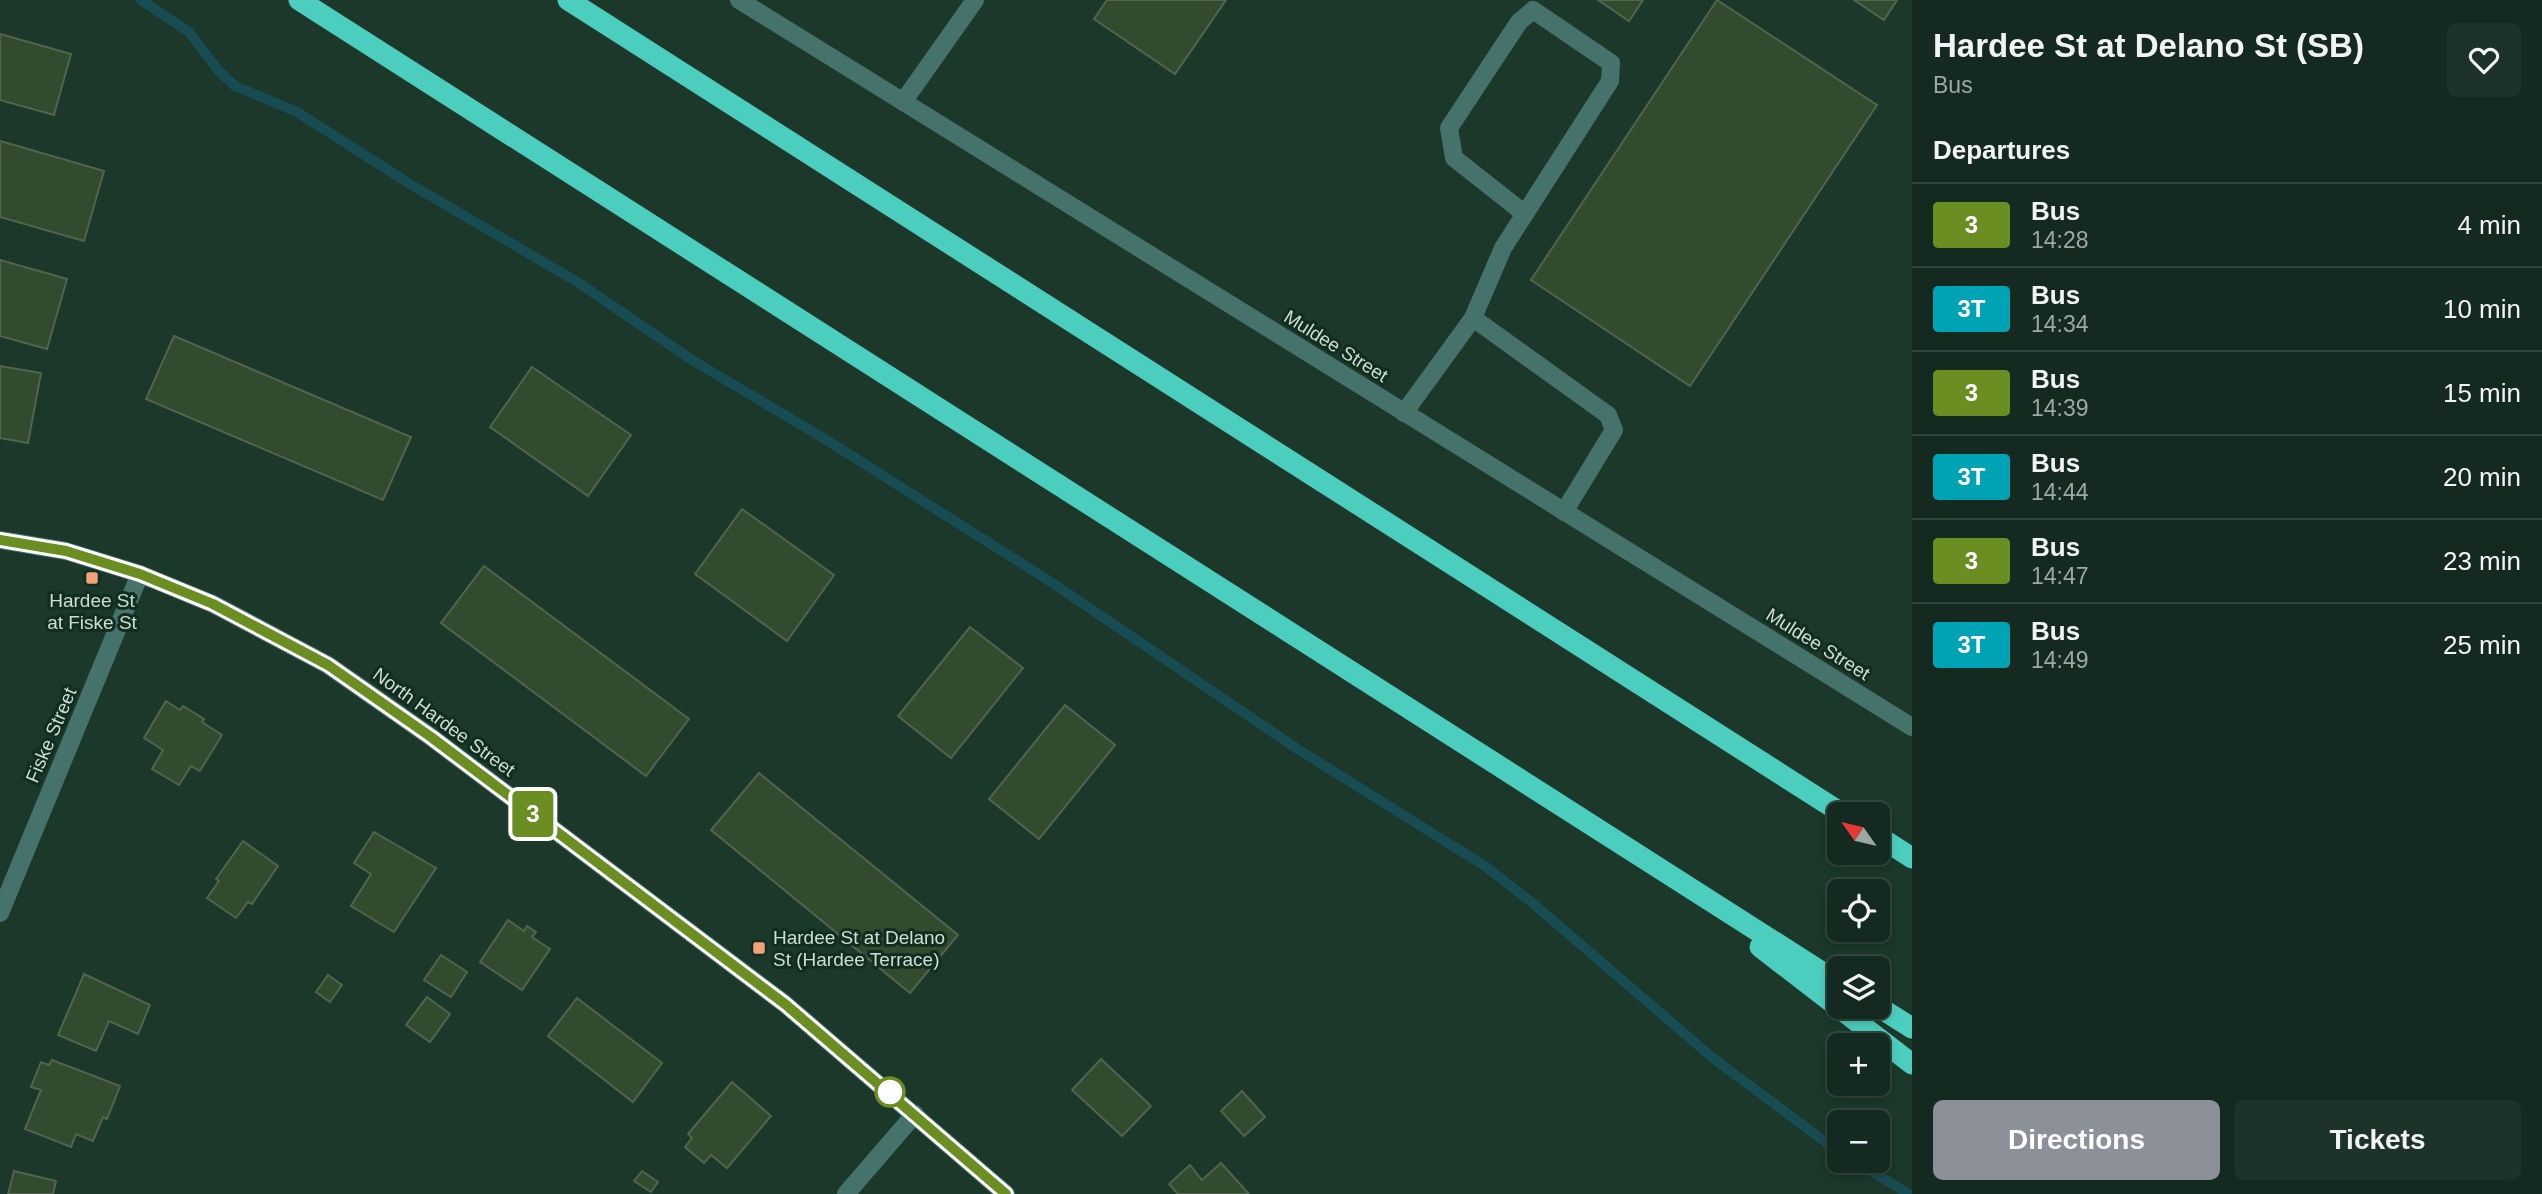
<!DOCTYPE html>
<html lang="en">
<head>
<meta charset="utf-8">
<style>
  :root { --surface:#142a20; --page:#1d3229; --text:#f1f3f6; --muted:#9da7a5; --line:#33463e; --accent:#8c9099 }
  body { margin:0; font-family:Arial,sans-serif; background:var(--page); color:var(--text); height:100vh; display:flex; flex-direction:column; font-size:26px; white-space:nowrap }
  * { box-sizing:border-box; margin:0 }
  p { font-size:23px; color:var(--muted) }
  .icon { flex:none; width:38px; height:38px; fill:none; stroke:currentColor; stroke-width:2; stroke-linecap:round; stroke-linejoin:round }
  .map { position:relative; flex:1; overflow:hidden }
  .panel { display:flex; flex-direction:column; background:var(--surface); width:630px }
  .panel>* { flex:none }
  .badge { padding:0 14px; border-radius:5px; font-size:24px; line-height:46px }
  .needle { width:46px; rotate:304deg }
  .controls { position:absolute; left:1827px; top:802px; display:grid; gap:14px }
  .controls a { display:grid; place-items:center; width:63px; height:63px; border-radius:10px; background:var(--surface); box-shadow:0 4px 10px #0003,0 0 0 2px var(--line); font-size:35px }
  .map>.badge { position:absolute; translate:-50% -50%; box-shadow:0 0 0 4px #fff }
  h2 { padding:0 21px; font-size:26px; line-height:63px }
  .round { display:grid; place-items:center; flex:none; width:74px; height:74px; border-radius:10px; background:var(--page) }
  .head { display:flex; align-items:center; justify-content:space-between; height:119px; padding:0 21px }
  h1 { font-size:33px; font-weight:700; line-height:52px }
  .primary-button { display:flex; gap:14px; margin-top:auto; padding:14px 21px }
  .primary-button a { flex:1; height:80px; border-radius:10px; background:var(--accent); color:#fff; font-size:28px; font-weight:700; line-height:80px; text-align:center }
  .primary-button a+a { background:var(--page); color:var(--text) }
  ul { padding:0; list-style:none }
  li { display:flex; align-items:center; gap:21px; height:84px; padding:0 21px; border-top:2px solid var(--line) }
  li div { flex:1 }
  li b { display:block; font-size:26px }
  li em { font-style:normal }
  li .badge { min-width:77px; font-weight:700; text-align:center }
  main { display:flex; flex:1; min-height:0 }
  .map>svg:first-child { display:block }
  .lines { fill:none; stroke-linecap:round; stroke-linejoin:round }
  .stream { stroke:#174c52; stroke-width:10 }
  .building { fill:#324a2d; stroke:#51644d; stroke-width:2 }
  .minor { stroke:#45736c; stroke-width:18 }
  .highway { stroke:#4ccebe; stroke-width:21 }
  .line-casing { stroke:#fff; stroke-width:16 }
  .line { stroke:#6b8e23; stroke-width:10 }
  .poi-dot { fill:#efa377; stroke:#112d20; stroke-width:2.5 }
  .stop-dot { fill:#fff; stroke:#6b8e23; stroke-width:3.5 }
  .labels { text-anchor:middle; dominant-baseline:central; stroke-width:6; stroke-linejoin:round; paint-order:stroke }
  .street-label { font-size:19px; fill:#cdddd4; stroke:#112d20 }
  .poi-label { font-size:19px; fill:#cdddd4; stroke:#112d20 }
</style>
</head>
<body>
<main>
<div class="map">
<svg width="1912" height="1194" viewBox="0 0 1912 1194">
  <rect width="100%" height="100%" fill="#1b382a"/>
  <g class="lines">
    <!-- stream -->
    <g class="stream">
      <path d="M141,0L189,32L219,71L235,86L297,112L410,184L579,283L692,360L825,439L1054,584L1296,748L1485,866L1535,905L1714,1059L1839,1152"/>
      <path d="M1853,1160L1909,1194"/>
    </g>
  </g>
  <!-- building -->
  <g class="building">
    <path d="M1107,0H1226L1175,74L1094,19Z"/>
    <path d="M1598,0H1643L1629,21Z"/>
    <path d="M1717,0L1877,105L1690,386L1531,280Z"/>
    <path d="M1854,0H1897L1884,20Z"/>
    <path d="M0,34L71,54L54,115L0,100Z"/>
    <path d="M0,141L104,171L84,241L0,217Z"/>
    <path d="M0,260L67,279L47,349L0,336Z"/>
    <path d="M174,336L411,437L383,500L146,399Z"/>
    <path d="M0,366L41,373L28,443L0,438Z"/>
    <path d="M532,367L631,435L588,496L490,427Z"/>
    <path d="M742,509L834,575L787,641L695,574Z"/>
    <path d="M484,566L689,719L646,776L441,623Z"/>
    <path d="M970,627L1023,668L951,758L898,716Z"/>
    <path d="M166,701L180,710L183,706L204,719L202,722L222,735L200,771L191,766L179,785L152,769L163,750L144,738Z"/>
    <path d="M1065,705L1115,745L1039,839L989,799Z"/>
    <path d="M759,773L958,935L910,993L711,830Z"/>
    <path d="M374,832L436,868L394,932L351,906L371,874L354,863Z"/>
    <path d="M243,841L278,866L252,904L248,902L236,918L207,898L219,881L216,879Z"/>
    <path d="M508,920L524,931L527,926L536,932L532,937L550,949L522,990L480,962Z"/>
    <path d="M441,955L467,972L451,997L424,980Z"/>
    <path d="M84,974L150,1005L138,1034L109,1021L96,1051L58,1035Z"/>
    <path d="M328,975L342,985L330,1002L316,992Z"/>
    <path d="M427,997L450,1014L430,1042L406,1025Z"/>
    <path d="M577,998L662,1063L633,1102L548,1036Z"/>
    <path d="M1101,1059L1151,1106L1122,1136L1072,1090Z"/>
    <path d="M52,1060L120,1086L107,1119L103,1117L93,1141L76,1134L71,1147L25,1129L41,1090L31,1087L41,1062L49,1065Z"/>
    <path d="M732,1082L771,1116L727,1168L711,1155L704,1163L685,1147L692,1138L688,1134Z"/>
    <path d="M1242,1091L1265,1117L1244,1136L1221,1111Z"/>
    <path d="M1221,1163L1249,1194H1178L1169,1184L1190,1165L1202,1180Z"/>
    <path d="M14,1171L56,1181L53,1194H8Z"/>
    <path d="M642,1171L658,1182L651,1192L634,1181Z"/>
  </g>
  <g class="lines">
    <!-- minor -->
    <g class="minor">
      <path d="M739,0L1912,727"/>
      <path d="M903,102L975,0"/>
      <path d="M1473,318L1608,415L1614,430L1564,512"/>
      <path d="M1404,413L1473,318L1503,248L1610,81L1611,63L1533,10L1519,22L1449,128L1454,158L1525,214"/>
      <path d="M0,540L66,551L140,574L213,604L328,665L431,737L785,1004L1006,1194"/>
      <path d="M0,913L140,574"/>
      <path d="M846,1194L915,1114"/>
    </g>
    <!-- highway -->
    <g class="highway">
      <path d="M299,0L1839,983"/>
      <path d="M568,0L1843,814"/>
      <path d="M1878,836L1912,858"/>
      <path d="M1760,947L1912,1064"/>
      <path d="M1877,1006L1912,1028"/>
    </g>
  </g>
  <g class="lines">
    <defs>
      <path id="line" d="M0,540L66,551L140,574L213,604L328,665L431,737L785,1004L1006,1194"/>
    </defs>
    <!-- line casing -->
    <use href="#line" class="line-casing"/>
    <!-- line -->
    <use href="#line" class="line"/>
  </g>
  <!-- markers -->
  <g class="poi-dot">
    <rect x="85" y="571" width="14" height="14" rx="3.5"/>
    <rect x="752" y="941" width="14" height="14" rx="3.5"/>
  </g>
  <circle class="stop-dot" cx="890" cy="1092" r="14"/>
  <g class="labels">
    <!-- street labels -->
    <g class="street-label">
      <text transform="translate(1336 346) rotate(32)">Muldee Street</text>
      <text transform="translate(1818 644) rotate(32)">Muldee Street</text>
      <text transform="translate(444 722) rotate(36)">North Hardee Street</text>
      <text transform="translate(51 735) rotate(-67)">Fiske Street</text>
    </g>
    <!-- poi labels -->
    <g class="poi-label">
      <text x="92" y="600">Hardee St<tspan x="92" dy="22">at Fiske St</tspan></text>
      <text x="773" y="937" text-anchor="start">Hardee St at Delano<tspan x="773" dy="22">St (Hardee Terrace)</tspan></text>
    </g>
  </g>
</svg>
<div class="controls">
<a><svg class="needle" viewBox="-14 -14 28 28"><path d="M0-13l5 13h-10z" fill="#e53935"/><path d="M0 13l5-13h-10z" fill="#9da7a5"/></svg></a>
<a><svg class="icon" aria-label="locate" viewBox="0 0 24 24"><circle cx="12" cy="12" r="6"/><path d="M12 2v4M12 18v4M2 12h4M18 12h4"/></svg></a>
<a><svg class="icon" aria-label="layers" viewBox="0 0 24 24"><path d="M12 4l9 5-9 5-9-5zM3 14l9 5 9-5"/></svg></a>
<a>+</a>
<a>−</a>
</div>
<b class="badge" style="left:533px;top:814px;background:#6b8e23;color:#fff">3</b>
</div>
<section class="panel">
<div class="head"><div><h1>Hardee St at Delano St (SB)</h1><p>Bus</p></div><a class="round"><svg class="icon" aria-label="heart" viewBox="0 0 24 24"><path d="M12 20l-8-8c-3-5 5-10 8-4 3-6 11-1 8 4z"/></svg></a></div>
<h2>Departures</h2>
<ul>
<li><span class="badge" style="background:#6b8e23;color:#fff">3</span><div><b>Bus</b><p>14:28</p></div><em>4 min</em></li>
<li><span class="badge" style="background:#00a3b4;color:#fff">3T</span><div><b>Bus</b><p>14:34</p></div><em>10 min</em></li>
<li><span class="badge" style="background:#6b8e23;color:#fff">3</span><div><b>Bus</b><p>14:39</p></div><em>15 min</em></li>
<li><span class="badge" style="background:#00a3b4;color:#fff">3T</span><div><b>Bus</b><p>14:44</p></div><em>20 min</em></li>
<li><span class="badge" style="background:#6b8e23;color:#fff">3</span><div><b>Bus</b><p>14:47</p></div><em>23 min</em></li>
<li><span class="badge" style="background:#00a3b4;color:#fff">3T</span><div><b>Bus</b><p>14:49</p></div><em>25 min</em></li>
</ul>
<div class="primary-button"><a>Directions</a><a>Tickets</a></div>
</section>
</main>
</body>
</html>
